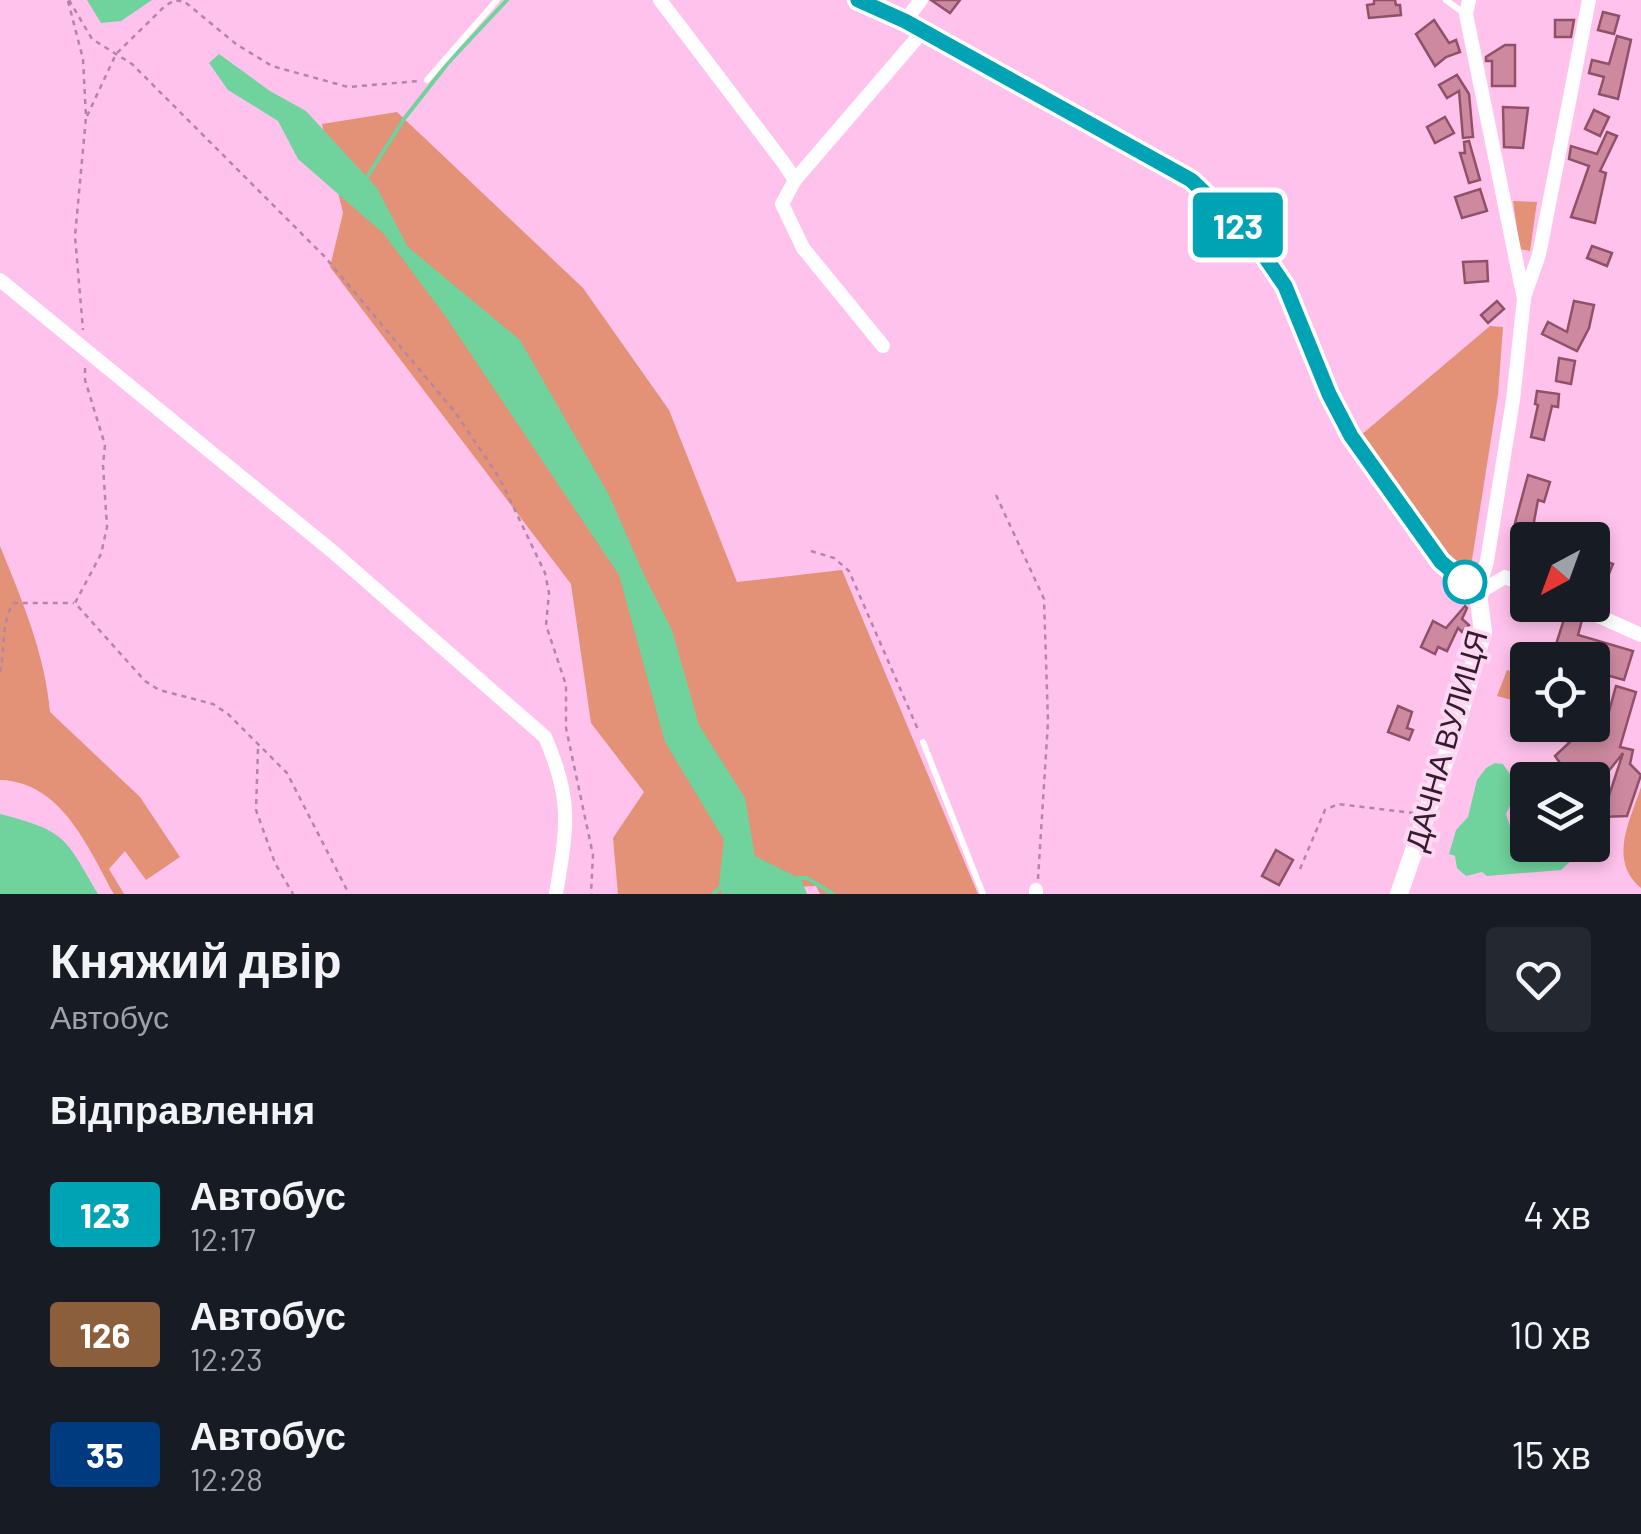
<!DOCTYPE html>
<html lang="uk">
<head>
<meta charset="utf-8">
<style>
  :root { --surface:#171b24; --page:#242831; --text:#f1f3f6; --muted:#9ea1a6 }
  body { margin:0; font-family:Barlow,sans-serif; background:var(--page); color:var(--text); height:100vh; display:flex; flex-direction:column; font-size:38px; white-space:nowrap }
  * { box-sizing:border-box; margin:0 }
  p { font-size:32px; color:var(--muted) }
  .icon { flex:none; width:55px; height:55px; fill:none; stroke:currentColor; stroke-width:2; stroke-linecap:round; stroke-linejoin:round }
  .map { position:relative; height:894px; overflow:hidden }
  .details { display:flex; flex-direction:column; background:var(--surface); flex:1 }
  .details>* { flex:none }
  .badge { padding:0 20px; border-radius:8px; font-size:35px; line-height:65px }
  .needle { width:65px; rotate:221deg }
  .buttons { position:absolute; left:1510px; top:522px; display:grid; gap:20px }
  .buttons a { display:grid; place-items:center; width:100px; height:100px; border-radius:10px; background:var(--surface); box-shadow:0 5px 15px #0003; font-size:50px }
  .map>.badge { position:absolute; translate:-50% -50%; box-shadow:0 0 0 5px #fff }
  h2 { padding:0 50px; font-size:38px; line-height:90px }
  .round { display:grid; place-items:center; flex:none; width:105px; height:105px; border-radius:10px; background:var(--page) }
  .head { display:flex; align-items:center; justify-content:space-between; height:170px; padding:0 50px }
  h1 { font-size:48px; font-weight:700; line-height:75px }
  ul { padding:0; list-style:none }
  li { display:flex; align-items:center; gap:30px; height:120px; padding:0 50px }
  li div { flex:1 }
  li b { display:block; font-size:38px }
  li em { font-style:normal }
  li .badge { min-width:110px; font-weight:700; text-align:center }
  .map>svg:first-child { display:block }
  .green { fill:#e39177 }
  .water { fill:#70d29c }
  .lines { fill:none; stroke-linecap:round; stroke-linejoin:round }
  .stream { stroke:#70d29c; stroke-width:4 }
  .building { fill:#cd89a0; stroke:#905167; stroke-width:2.5 }
  .path { stroke:#b485a6; stroke-width:2.5; stroke-dasharray:5 5; stroke-linecap:butt }
  .service { stroke:#fff; stroke-width:6 }
  .minor { stroke:#fff; stroke-width:14 }
  .tertiary { stroke:#fff; stroke-width:18 }
  .line-casing { stroke:#fff; stroke-width:22 }
  .line { stroke:#00a3b4; stroke-width:15 }
  .stop-dot { fill:#fff; stroke:#00a3b4; stroke-width:5 }
  .labels { text-anchor:middle; dominant-baseline:central; stroke-width:8; stroke-linejoin:round; paint-order:stroke }
  .street-label { font-size:30px; fill:#331d2d; stroke:#fed8f2 }
</style>
</head>
<body>
<div class="map">
<svg width="1641" height="894" viewBox="0 0 1641 894">
  <rect width="100%" height="100%" fill="#ffc2ec"/>
  <!-- green -->
  <g class="green">
    <path d="M397,112L583,288L669,410L737,582L842,570L978,894H820L816,886L778,888L772,894H618L613,838L644,792L591,723L571,584L330,267L343,213L322,124Z"/>
    <path d="M1513,201L1537,202L1530,251L1520,249Z"/>
    <path d="M1490,326L1503,327L1498,395L1471,566L1467,574H1459L1361,435Z"/>
    <path d="M0,546C22,600 45,654 50,712L140,797L180,857L146,880L125,851L109,869L124,894H114C88,848 62,782 0,780Z"/>
    <path d="M1507,670L1527,676L1519,702L1497,696Z"/>
    <path d="M1641,787V888C1608,860 1630,821 1641,787Z"/>
  </g>
  <!-- water -->
  <g class="water">
    <path d="M87,0H152L121,21L101,23Z"/>
    <path d="M219,54L270,91L306,111L377,188L408,247L520,340L609,495L644,575L672,630L699,725L745,798L755,856L801,879L807,894H722L719,883L724,840L665,742L619,575L446,317L384,234L298,159L278,121L228,90L209,63Z"/>
    <path d="M1495,763L1503,764L1516,783L1515,796L1506,814L1510,826L1527,835L1528,845H1571L1573,859L1561,870L1487,876L1482,872L1466,876L1457,868L1455,856L1449,854L1456,830L1468,817L1477,780L1486,768Z"/>
    <path d="M0,814C66,831 65,837 98,894H0Z"/>
  </g>
  <g class="lines">
    <!-- stream -->
    <g class="stream">
      <path d="M367,177L404,119L448,63L507,0"/>
      <path d="M797,878H807L833,894"/>
      <path d="M713,894L724,884"/>
    </g>
  </g>
  <!-- building -->
  <g class="building">
    <path d="M931,0H960L950,13Z"/>
    <path d="M1374,0H1395L1396,5H1400L1401,15L1369,18L1367,5L1374,4Z"/>
    <path d="M1603,12L1619,16L1614,34L1598,30Z"/>
    <path d="M1434,20L1449,43L1456,40L1460,52L1446,57L1435,66L1416,34Z"/>
    <path d="M1555,20H1574L1571,37H1555Z"/>
    <path d="M1617,36L1631,40L1618,99L1599,94L1604,77L1589,73L1592,60L1609,64Z"/>
    <path d="M1505,45H1515V86H1492V61H1486V57Z"/>
    <path d="M1457,75L1469,94L1473,137L1463,138L1459,91L1447,98L1439,85Z"/>
    <path d="M1503,107L1528,108L1523,148L1504,147Z"/>
    <path d="M1594,110L1609,117L1600,136L1585,129Z"/>
    <path d="M1445,117L1454,133L1435,143L1427,127Z"/>
    <path d="M1607,132L1617,136L1600,171L1606,173L1595,223L1571,217L1589,166L1569,159L1571,146L1597,154Z"/>
    <path d="M1469,141L1480,180L1469,183L1460,153H1465L1464,142Z"/>
    <path d="M1480,189L1487,211L1462,218L1455,197Z"/>
    <path d="M1592,246L1612,253L1607,266L1587,258Z"/>
    <path d="M1487,261L1488,281L1465,283L1463,262Z"/>
    <path d="M1497,301L1504,309L1488,323L1481,315Z"/>
    <path d="M1574,301L1594,305L1589,328L1577,351L1542,334L1548,322L1567,332Z"/>
    <path d="M1559,358L1575,361L1571,384L1556,381Z"/>
    <path d="M1537,391L1559,394L1558,407L1552,406L1544,440L1531,437L1538,405L1535,404Z"/>
    <path d="M1528,475L1550,482L1544,502L1538,500L1533,527L1515,523Z"/>
    <path d="M1592,556L1613,564L1604,586L1592,582Z"/>
    <path d="M1465,606L1467,608L1462,619L1469,625L1462,632L1458,628L1447,651L1438,647L1435,654L1421,647L1433,621L1446,628Z"/>
    <path d="M1566,613L1582,620L1578,635L1633,651L1624,680L1592,671V660H1551Z"/>
    <path d="M1616,686L1636,692L1620,747L1633,750L1630,764L1641,775L1627,816L1602,817L1623,753L1592,792V780H1572L1555,756L1570,742L1522,727L1577,725L1603,733Z"/>
    <path d="M1398,706L1412,712L1407,728L1413,730L1409,740L1388,732Z"/>
    <path d="M1276,850L1293,860L1279,885L1262,876Z"/>
  </g>
  <g class="lines">
    <!-- path -->
    <g class="path">
      <path d="M69,0L92,39L132,64L325,257L455,412L500,479L545,573L549,593L546,625L566,685V728L593,855L591,894"/>
      <path d="M68,1L83,59L86,117L75,236L83,330"/>
      <path d="M87,116L116,54L165,6L175,0L185,2L236,44L272,66L348,87L419,81"/>
      <path d="M85,368V380L105,445L103,465L107,527L101,554L75,603L145,681L159,690L213,704L228,714L287,773L349,894"/>
      <path d="M996,495L1044,599L1048,722L1038,879"/>
      <path d="M811,551L834,558L849,571L919,732"/>
      <path d="M0,672C5,652 1,618 14,603H74"/>
      <path d="M258,749L256,810L275,863L293,894"/>
      <path d="M1300,869L1325,810L1338,804L1413,813"/>
    </g>
    <!-- service -->
    <g class="service">
      <path d="M1446,0L1465,14"/>
      <path d="M427,80L497,0"/>
      <path d="M923,742L983,894"/>
    </g>
    <!-- minor -->
    <g class="minor">
      <path d="M660,0L783,162L795,180L782,204L803,248L883,346"/>
      <path d="M1469,0L1466,14L1524,299L1513,400L1487,561L1478,593"/>
      <path d="M905,21L921,0"/>
      <path d="M795,180L923,31"/>
      <path d="M0,280L332,551L545,737C573,801 567,827 556,894"/>
      <path d="M1524,297L1539,255L1589,0"/>
      <path d="M1478,593L1505,577L1528,586"/>
      <path d="M1574,605L1641,635"/>
      <path d="M1036,894V890"/>
    </g>
    <!-- tertiary -->
    <path class="tertiary" d="M858,0L905,21L1191,180L1252,238L1285,286L1329,394L1351,436L1441,562L1478,593L1483,632L1453,737L1399,894"/>
  </g>
  <g class="lines">
    <defs>
      <path id="line" d="M858,0L905,21L1191,180L1252,238L1285,286L1329,394L1351,436L1441,562L1478,593"/>
    </defs>
    <!-- line casing -->
    <use href="#line" class="line-casing"/>
    <!-- line -->
    <use href="#line" class="line"/>
  </g>
  <!-- markers -->
  <circle class="stop-dot" cx="1465" cy="582" r="20"/>
  <g class="labels">
    <!-- street labels -->
    <g class="street-label">
      <text transform="translate(1445 740) rotate(-74)">ДАЧНА ВУЛИЦЯ</text>
    </g>
  </g>
</svg>
<div class="buttons">
<a><svg class="needle" viewBox="-14 -14 28 28"><path d="M0-13l5 13h-10z" fill="#e53935"/><path d="M0 13l5-13h-10z" fill="#9ea1a6"/></svg></a>
<a><svg class="icon" aria-label="locate" viewBox="0 0 24 24"><circle cx="12" cy="12" r="6"/><path d="M12 2v4M12 18v4M2 12h4M18 12h4"/></svg></a>
<a><svg class="icon" aria-label="layers" viewBox="0 0 24 24"><path d="M12 4l9 5-9 5-9-5zM3 14l9 5 9-5"/></svg></a>
</div>
<b class="badge" style="left:1238px;top:225px;background:#00a3b4;color:#fff">123</b>
</div>
<section class="details">
<div class="head"><div><h1>Княжий двір</h1><p>Автобус</p></div><a class="round"><svg class="icon" aria-label="heart" viewBox="0 0 24 24"><path d="M12 20l-8-8c-3-5 5-10 8-4 3-6 11-1 8 4z"/></svg></a></div>
<h2>Відправлення</h2>
<ul>
<li><span class="badge" style="background:#00a3b4;color:#fff">123</span><div><b>Автобус</b><p>12:17</p></div><em>4 хв</em></li>
<li><span class="badge" style="background:#8b5e3c;color:#fff">126</span><div><b>Автобус</b><p>12:23</p></div><em>10 хв</em></li>
<li><span class="badge" style="background:#003b80;color:#fff">35</span><div><b>Автобус</b><p>12:28</p></div><em>15 хв</em></li>
</ul>
</section>
</body>
</html>
